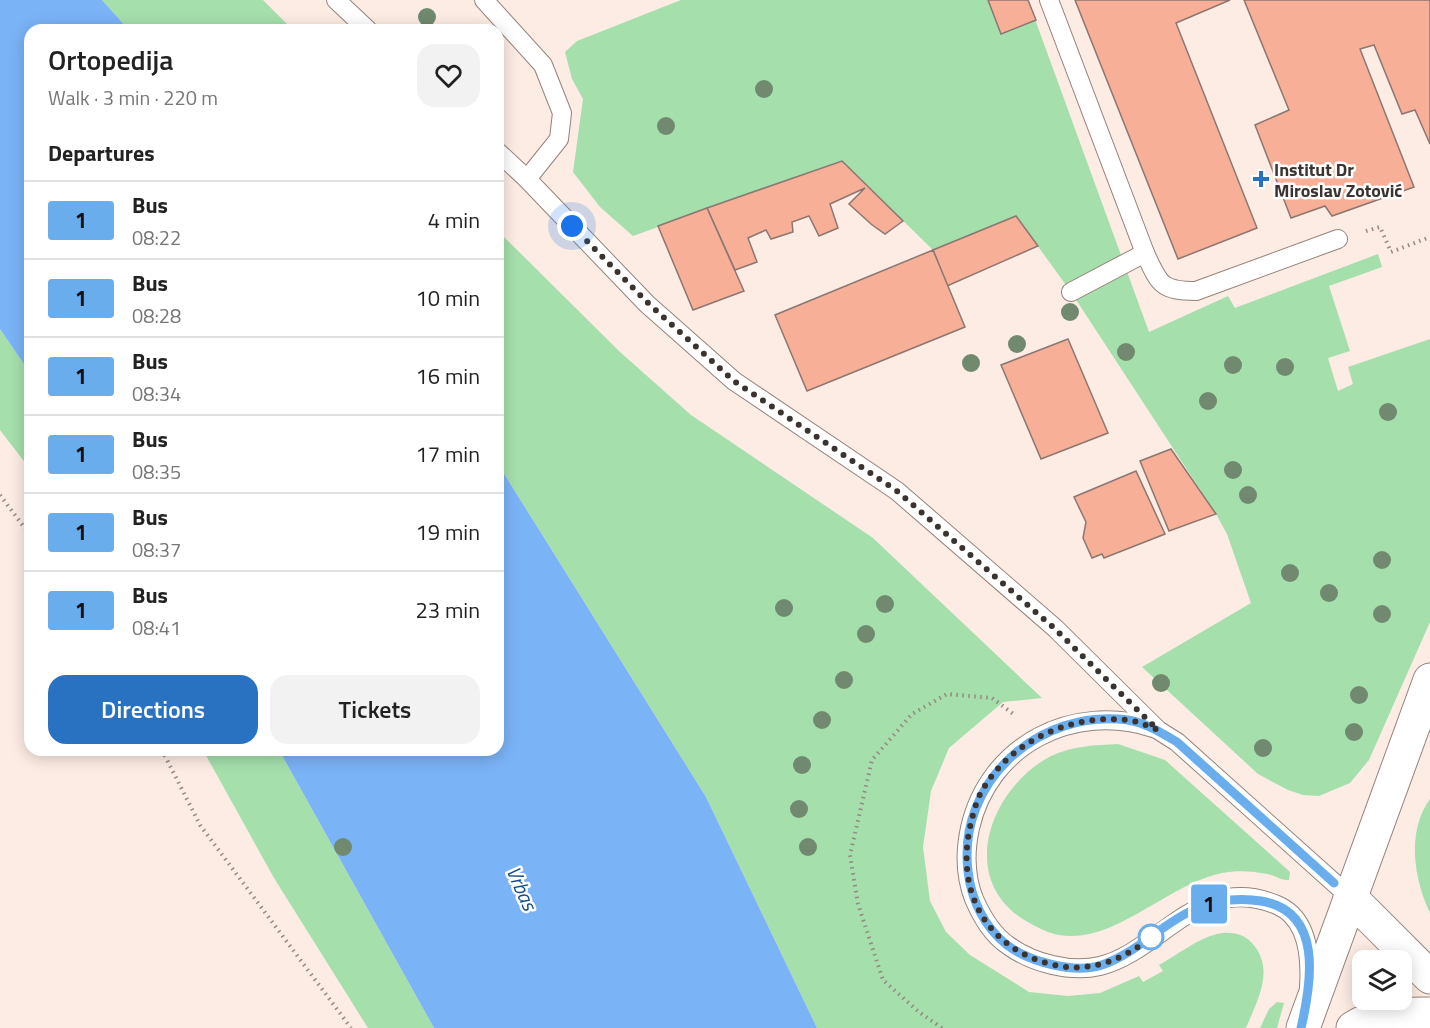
<!DOCTYPE html>
<html lang="en">
<head>
<meta charset="utf-8">
<style>
  :root { --surface:#fff; --page:#f2f2f2; --text:#222; --muted:#767676; --line:#e0e0e0; --accent:#2971c1 }
  body { margin:0; font-family:"Titillium Web",sans-serif; background:var(--page); color:var(--text); height:100vh; display:flex; flex-direction:column; font-size:22px; white-space:nowrap }
  * { box-sizing:border-box; margin:0 }
  p { font-size:20px; color:var(--muted) }
  .icon { flex:none; width:33px; height:33px; fill:none; stroke:currentColor; stroke-width:2; stroke-linecap:round; stroke-linejoin:round }
  .map { position:relative; flex:1; overflow:hidden }
  .details { position:absolute; left:24px; top:24px; width:480px; height:732px; display:flex; flex-direction:column; background:var(--surface); border-radius:18px; box-shadow:0 3px 15px #0003 }
  .details>* { flex:none }
  .badge { padding:0 12px; border-radius:4px; font-size:21px; line-height:39px }
  .fabs { position:absolute; left:1352px; top:950px; display:grid; gap:12px }
  .fabs a { display:grid; place-items:center; width:60px; height:60px; border-radius:12px; background:var(--surface); box-shadow:0 3px 15px #0003; font-size:30px }
  .you { position:absolute; width:30px; height:30px; margin:-15px; border:4px solid #fff; border-radius:50%; background:#1a73e8; box-shadow:0 0 0 9px #1a73e833 }
  .map>.badge { position:absolute; translate:-50% -50%; box-shadow:0 0 0 3px #fff }
  h2 { padding:0 24px; font-size:22px; line-height:54px }
  .round { display:grid; place-items:center; flex:none; width:63px; height:63px; border-radius:18px; background:var(--page) }
  .headline { display:flex; align-items:center; justify-content:space-between; height:102px; padding:0 24px }
  h1 { font-size:28px; font-weight:600; line-height:45px }
  .button { display:flex; gap:12px; margin-top:auto; padding:12px 24px }
  .button a { flex:1; height:69px; border-radius:18px; background:var(--accent); color:#fff; font-size:24px; font-weight:600; line-height:69px; text-align:center }
  .button a+a { background:var(--page); color:var(--text) }
  ul { padding:0; list-style:none }
  li { display:flex; align-items:center; gap:18px; height:78px; padding:0 24px; border-top:2px solid var(--line) }
  li div { flex:1 }
  li b { display:block; font-size:22px }
  li em { font-style:normal }
  li .badge { min-width:66px; font-weight:700; text-align:center }
  .map>svg:first-child { display:block }
  .green { fill:#a5dfac }
  .water { fill:#7bb3f7 }
  .building { fill:#f8af98; stroke:#8b7771; stroke-width:1.5 }
  .lines { fill:none; stroke-linecap:round; stroke-linejoin:round }
  .service-casing { stroke:#95837a; stroke-width:20 }
  .tertiary-casing { stroke:#95837a; stroke-width:35 }
  .path { stroke:#958983; stroke-width:4; stroke-dasharray:1.5 4.5; stroke-linecap:butt }
  .service { stroke:#fff; stroke-width:18 }
  .tertiary { stroke:#fff; stroke-width:33 }
  .tree { fill:#71896f }
  .line-casing { stroke:#fff; stroke-width:14 }
  .line { stroke:#69adec; stroke-width:9 }
  .walk { stroke:#3a332f; stroke-width:6; stroke-dasharray:0 10.8 }
  .poi-dot { fill:#2971c1; stroke:#fdfdfd; stroke-width:2 }
  .stop-dot { fill:#fff; stroke:#69adec; stroke-width:3 }
  .labels { text-anchor:middle; dominant-baseline:central; stroke-width:5; stroke-linejoin:round; paint-order:stroke }
  .poi-label { font-size:18px; font-weight:bold; fill:#3a332f; stroke:#fdfdfd; text-anchor:start }
  .water-label { font-size:20px; font-style:italic; fill:#0f4a86; stroke:#fdfdfd }
</style>
</head>
<body>
<div class="map">
<svg width="1430" height="1028" viewBox="0 0 1430 1028">
  <rect width="100%" height="100%" fill="#fcece4"/>
  <!-- green -->
  <g class="green">
    <path d="M102,0H263L293,30H129Z"/>
    <path d="M681,0H1028L1149,332L1228,296L1235,308L1378,254L1382,267L1329,286L1350,351L1328,358L1338,391L1353,384L1348,367L1430,339V622L1369,760L1350,783L1319,796L1303,795L1288,790L1258,774L1142,667L1251,603L1227,534L1216,514L1071,292L1016,216L933,250L842,161L633,236L600,207L573,172L583,99L572,79L565,52L577,41Z"/>
    <path d="M498,231L620,352L691,415L873,538L1042,698L1003,702L949,748L931,791L923,847L930,901L946,932L970,955L1029,992L1068,996L1100,993L1139,976L1143,982L1163,971L1159,965C1177,955 1197,939 1217,934C1228,931 1243,933 1251,942C1276,968 1258,999 1246,1028H817L706,797L498,464Z"/>
    <path d="M0,329L30,373V469L0,430Z"/>
    <path d="M1118,744L1165,760L1290,872L1289,880C1280,881 1275,875 1267,874C1253,871 1237,870 1222,873C1167,884 1114,945 1059,935C1047,933 1037,927 1026,921C956,879 990,788 1051,756C1072,746 1096,745 1118,744Z"/>
    <path d="M203,750H279L434,1028H368L274,878Z"/>
    <path d="M1430,799V913C1414,879 1406,832 1430,799Z"/>
    <path d="M1277,1002L1284,1003L1277,1028H1260L1269,1009Z"/>
  </g>
  <!-- water -->
  <g class="water">
    <path d="M0,0H102L129,30H30V373L0,329Z"/>
    <path d="M498,464L706,797L817,1028H434L279,750H498Z"/>
  </g>
  <!-- building -->
  <g class="building">
    <path d="M988,0H1028L1036,20L1001,34Z"/>
    <path d="M1075,0H1230L1176,23L1257,228L1178,259Z"/>
    <path d="M1244,0H1430V144L1415,110L1402,114L1374,45L1360,49L1414,187L1332,216L1325,206L1291,218L1255,125L1289,110Z"/>
    <path d="M842,161L903,221L885,234L871,224L849,204L865,188L830,204L838,228L819,236L809,216L792,222L793,232L771,239L766,230L748,238L757,262L735,270L707,208Z"/>
    <path d="M707,208L744,291L693,310L658,226Z"/>
    <path d="M1016,216L1038,246L947,286L933,250Z"/>
    <path d="M933,250L965,327L807,391L775,315Z"/>
    <path d="M1068,339L1108,433L1041,459L1001,365Z"/>
    <path d="M1171,449L1216,514L1169,531L1140,461Z"/>
    <path d="M1136,471L1165,534L1104,558L1102,554L1092,558L1083,538L1086,522L1074,497Z"/>
  </g>
  <g class="lines">
    <defs>
      <g id="service">
        <path d="M336,0L368,30"/>
        <path d="M484,0L543,65L562,113L559,139L527,179L647,304L734,381L897,491L1055,628L1158,730L1177,742L1350,897"/>
        <path d="M1049,0L1145,253C1159,283 1160,291 1196,291L1338,239"/>
        <path d="M498,152L527,179"/>
        <path d="M1071,292L1145,253"/>
        <path d="M1153,728C1074,702 989,744 970,828C965,851 965,876 974,899C982,917 992,935 1009,946C1033,963 1070,973 1100,966C1161,951 1200,872 1277,905C1308,918 1311,956 1309,987"/>
      </g>
      <g id="tertiary">
        <path d="M1350,897L1430,977"/>
        <path d="M1303,1028L1430,680"/>
        <path d="M1353,1028C1377,1013 1402,1014 1430,1014"/>
      </g>
    </defs>
    <!-- service casing -->
    <use href="#service" class="service-casing"/>
    <!-- tertiary casing -->
    <use href="#tertiary" class="tertiary-casing"/>
    <!-- path -->
    <g class="path">
      <path d="M1366,231L1380,227L1391,252L1430,237"/>
      <path d="M0,495L30,535"/>
      <path d="M162,750L200,825L351,1028"/>
      <path d="M942,1028L919,1012L883,980L858,904L850,855L872,760L912,714L947,694L992,698L1016,716"/>
    </g>
    <!-- service -->
    <use href="#service" class="service"/>
    <!-- tertiary -->
    <use href="#tertiary" class="tertiary"/>
  </g>
  <!-- trees -->
  <g class="tree">
    <circle cx="427" cy="17" r="9"/>
    <circle cx="764" cy="89" r="9"/>
    <circle cx="666" cy="126" r="9"/>
    <circle cx="1070" cy="312" r="9"/>
    <circle cx="1017" cy="344" r="9"/>
    <circle cx="1126" cy="352" r="9"/>
    <circle cx="971" cy="363" r="9"/>
    <circle cx="1233" cy="365" r="9"/>
    <circle cx="1285" cy="367" r="9"/>
    <circle cx="1208" cy="401" r="9"/>
    <circle cx="1388" cy="412" r="9"/>
    <circle cx="1233" cy="470" r="9"/>
    <circle cx="1248" cy="495" r="9"/>
    <circle cx="1382" cy="560" r="9"/>
    <circle cx="1290" cy="573" r="9"/>
    <circle cx="1329" cy="593" r="9"/>
    <circle cx="885" cy="604" r="9"/>
    <circle cx="784" cy="608" r="9"/>
    <circle cx="1382" cy="614" r="9"/>
    <circle cx="866" cy="634" r="9"/>
    <circle cx="844" cy="680" r="9"/>
    <circle cx="1161" cy="683" r="9"/>
    <circle cx="1359" cy="695" r="9"/>
    <circle cx="822" cy="720" r="9"/>
    <circle cx="1354" cy="732" r="9"/>
    <circle cx="1263" cy="748" r="9"/>
    <circle cx="802" cy="765" r="9"/>
    <circle cx="799" cy="809" r="9"/>
    <circle cx="343" cy="847" r="9"/>
    <circle cx="808" cy="847" r="9"/>
  </g>
  <g class="lines">
    <defs>
      <path id="line" d="M1301,1028C1312,981 1323,911 1261,901C1237,897 1217,900 1195,909C1161,924 1137,953 1102,965C1075,974 1029,962 1007,945C984,927 971,899 968,871C957,781 1040,708 1128,720C1146,723 1162,733 1177,742L1334,883"/>
    </defs>
    <!-- line casing -->
    <use href="#line" class="line-casing"/>
    <!-- line -->
    <use href="#line" class="line"/>
    <!-- walk -->
    <path class="walk" d="M572,226L648,303L734,381L897,491L1054,628L1158,730C1148,726 1138,721 1127,720C1072,714 1012,740 983,789C976,800 973,815 970,827C956,892 986,947 1050,964C1086,974 1123,961 1151,937"/>
  </g>
  <!-- markers -->
  <path class="poi-dot" d="M1258 170h6v6h6v6h-6v6h-6v-6h-6v-6h6z"/>
  <circle class="stop-dot" cx="1151" cy="937" r="12"/>
  <g class="labels">
    <!-- poi labels -->
    <g class="poi-label">
      <text x="1274" y="169">Institut Dr<tspan x="1274" dy="21">Miroslav Zotović</tspan></text>
    </g>
    <!-- water labels -->
    <g class="water-label">
      <text transform="translate(522 888) rotate(66)">Vrbas</text>
    </g>
  </g>
</svg>
<div class="fabs">
<a><svg class="icon" aria-label="layers" viewBox="0 0 24 24"><path d="M12 4l9 5-9 5-9-5zM3 14l9 5 9-5"/></svg></a>
</div>
<div class="you" style="left:572px;top:226px"></div>
<b class="badge" style="left:1209px;top:904px;background:#69adec;color:#111">1</b>
<section class="details">
<div class="headline"><div><h1>Ortopedija</h1><p>Walk · 3 min · 220 m</p></div><a class="round"><svg class="icon" aria-label="heart" viewBox="0 0 24 24"><path d="M12 20l-8-8c-3-5 5-10 8-4 3-6 11-1 8 4z"/></svg></a></div>
<h2>Departures</h2>
<ul>
<li><span class="badge" style="background:#69adec;color:#111">1</span><div><b>Bus</b><p>08:22</p></div><em>4 min</em></li>
<li><span class="badge" style="background:#69adec;color:#111">1</span><div><b>Bus</b><p>08:28</p></div><em>10 min</em></li>
<li><span class="badge" style="background:#69adec;color:#111">1</span><div><b>Bus</b><p>08:34</p></div><em>16 min</em></li>
<li><span class="badge" style="background:#69adec;color:#111">1</span><div><b>Bus</b><p>08:35</p></div><em>17 min</em></li>
<li><span class="badge" style="background:#69adec;color:#111">1</span><div><b>Bus</b><p>08:37</p></div><em>19 min</em></li>
<li><span class="badge" style="background:#69adec;color:#111">1</span><div><b>Bus</b><p>08:41</p></div><em>23 min</em></li>
</ul>
<div class="button"><a>Directions</a><a>Tickets</a></div>
</section>
</div>
</body>
</html>
